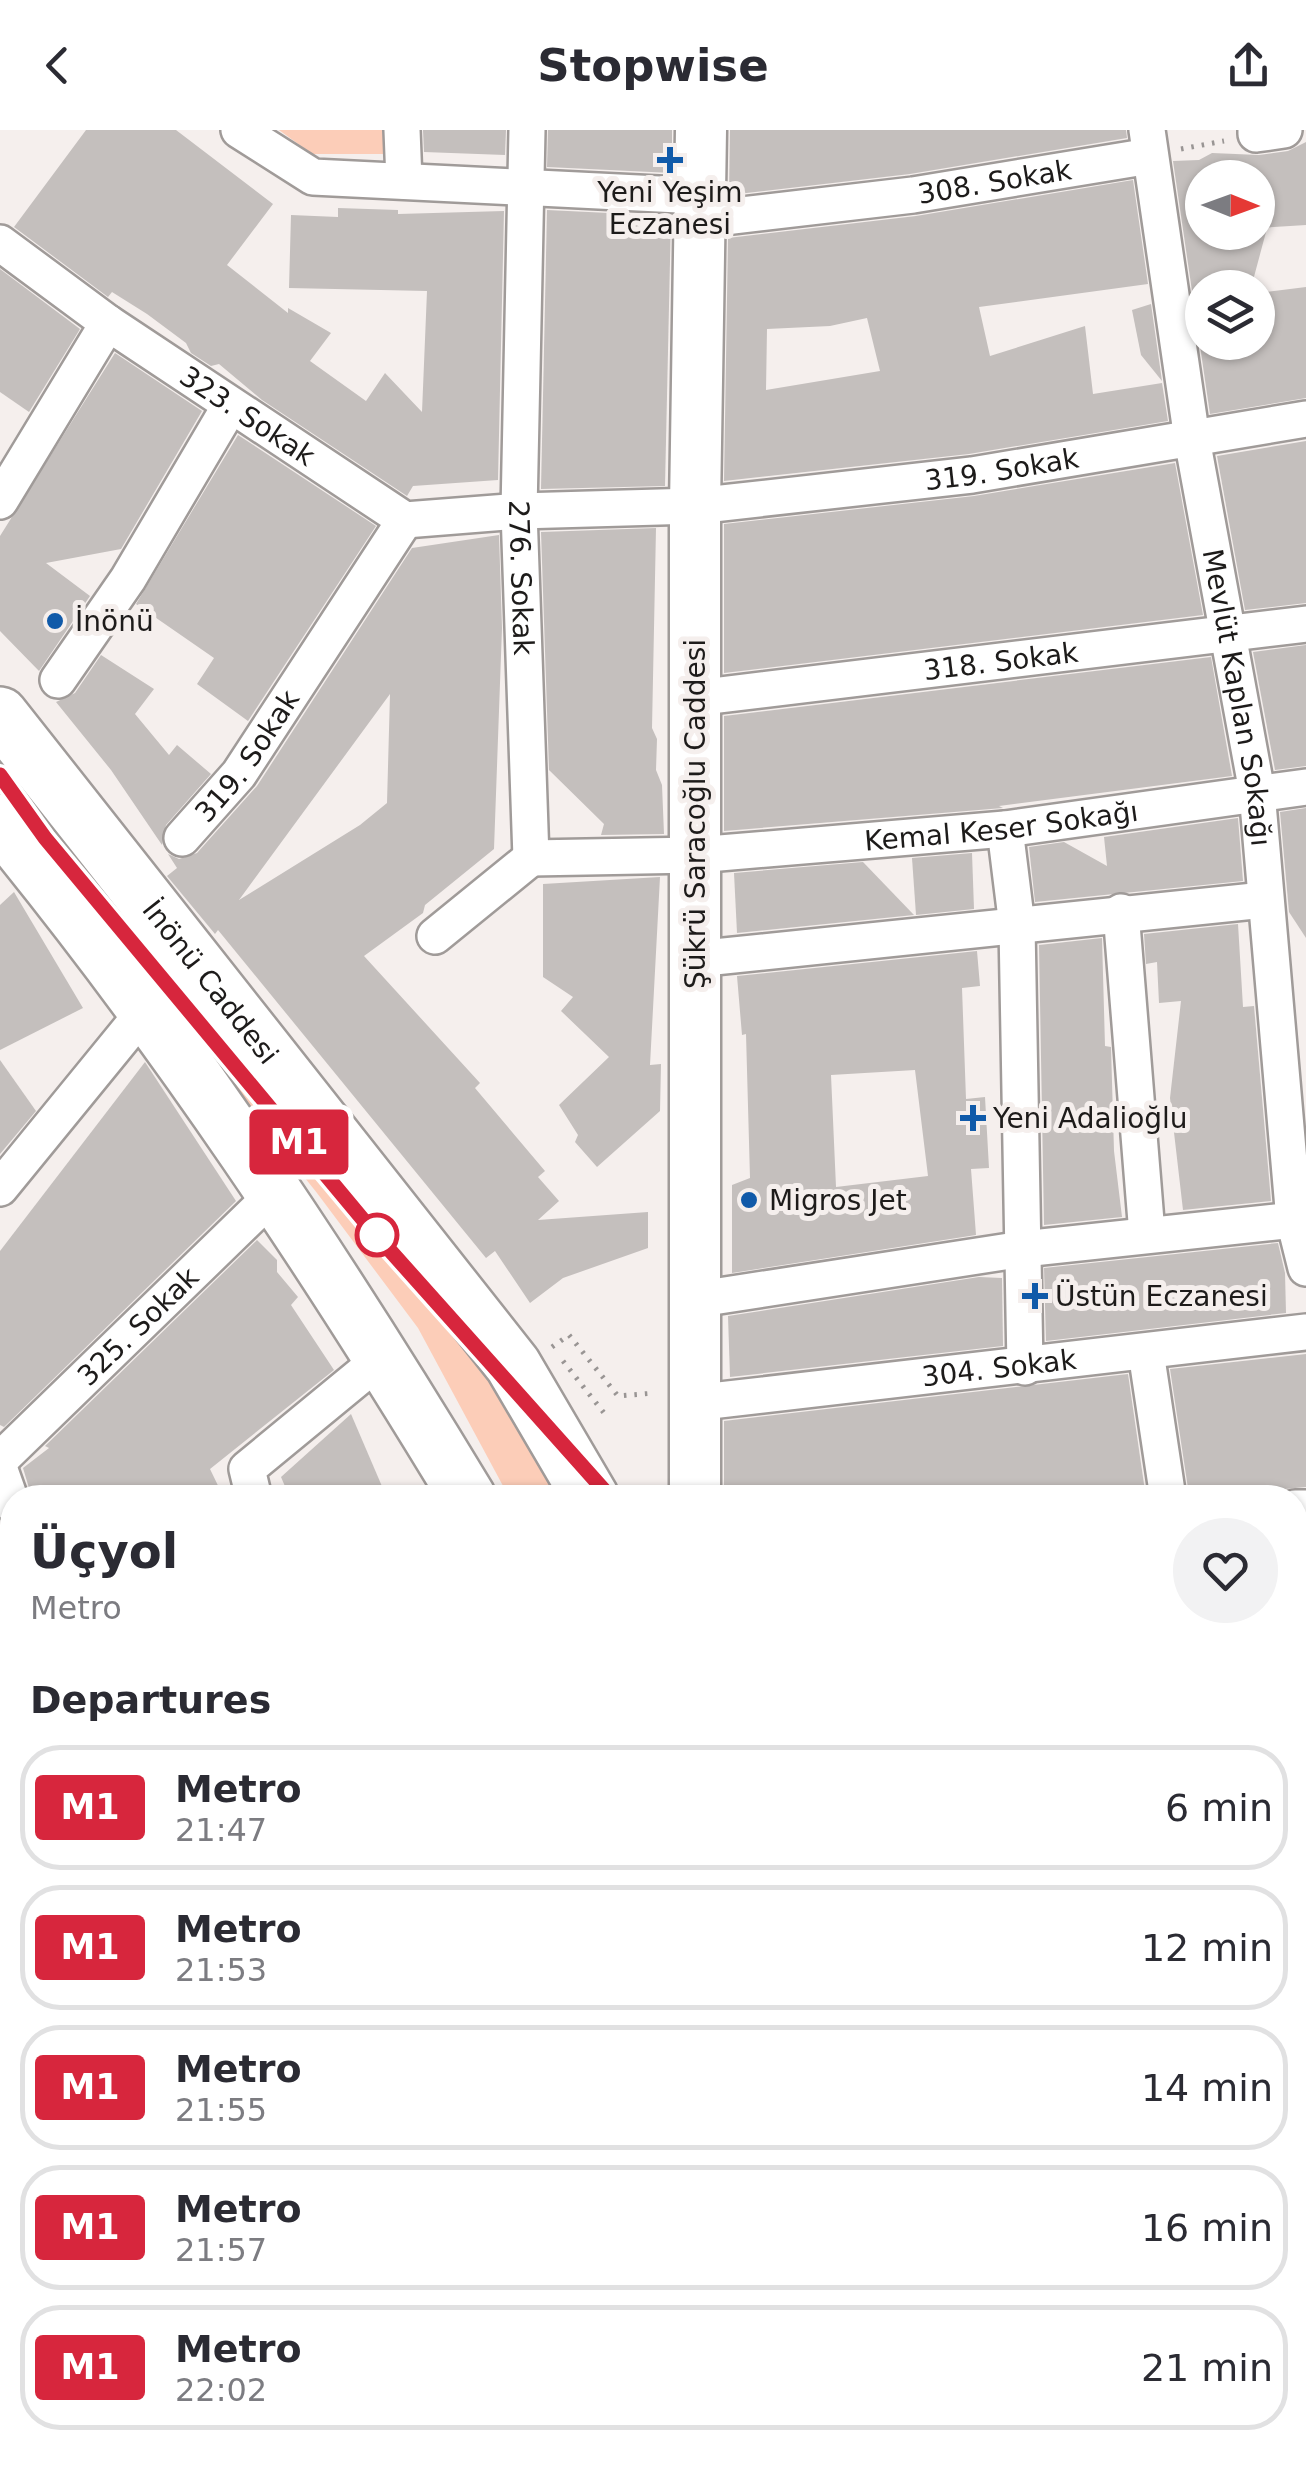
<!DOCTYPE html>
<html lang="en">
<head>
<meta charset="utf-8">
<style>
  :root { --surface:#fff; --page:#f2f2f3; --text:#2b2b33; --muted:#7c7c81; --line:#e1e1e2 }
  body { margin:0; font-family:"DejaVu Sans",sans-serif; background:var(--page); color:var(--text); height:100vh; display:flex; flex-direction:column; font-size:38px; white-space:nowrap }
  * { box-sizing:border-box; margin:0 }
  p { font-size:32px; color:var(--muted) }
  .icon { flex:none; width:55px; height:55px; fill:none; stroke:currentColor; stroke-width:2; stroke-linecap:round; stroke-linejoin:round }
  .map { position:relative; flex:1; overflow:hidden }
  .sheet { position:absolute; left:0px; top:1355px; width:1308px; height:982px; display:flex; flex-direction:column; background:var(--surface); border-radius:40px 40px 0 0; box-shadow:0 2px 8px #0004 }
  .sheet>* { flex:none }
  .badge { padding:0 20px; border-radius:8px; font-size:35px; line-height:65px }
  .needle { width:65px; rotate:91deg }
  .controls { position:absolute; left:1185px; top:30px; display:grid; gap:20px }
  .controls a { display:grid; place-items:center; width:90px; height:90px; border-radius:50%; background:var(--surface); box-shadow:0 2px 8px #0004; font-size:50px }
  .map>.badge { position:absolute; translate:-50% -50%; box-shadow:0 0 0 5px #fff }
  h2 { padding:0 30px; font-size:38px; line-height:90px }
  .round { display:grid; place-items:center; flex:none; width:105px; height:105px; border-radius:52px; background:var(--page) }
  .overview { display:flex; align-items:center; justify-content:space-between; height:170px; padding:0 30px }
  h1 { font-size:48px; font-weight:600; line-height:75px }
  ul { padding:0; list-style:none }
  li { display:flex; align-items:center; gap:30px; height:125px; margin:0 20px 15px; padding:0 10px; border:5px solid var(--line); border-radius:40px }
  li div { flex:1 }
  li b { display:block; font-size:38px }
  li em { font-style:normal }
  li .badge { min-width:110px; font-weight:700; text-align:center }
  header { display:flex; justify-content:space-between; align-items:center; height:130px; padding:0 30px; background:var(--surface); font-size:45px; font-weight:600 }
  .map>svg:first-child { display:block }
  .green { fill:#fccdb8 }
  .building { fill:#c4bfbd; fill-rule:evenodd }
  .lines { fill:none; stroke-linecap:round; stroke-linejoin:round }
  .street-casing { stroke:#a09b99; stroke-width:40 }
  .secondary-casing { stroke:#a09b99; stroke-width:55 }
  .primary-casing { stroke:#a09b99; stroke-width:60 }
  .path { stroke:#999594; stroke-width:5; stroke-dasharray:2.5 8; stroke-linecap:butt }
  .street { stroke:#fff; stroke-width:35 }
  .secondary { stroke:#fff; stroke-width:50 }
  .primary { stroke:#fff; stroke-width:55 }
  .line-casing { stroke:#fff; stroke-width:22 }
  .line { stroke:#d7263d; stroke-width:15 }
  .poi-dot { fill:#105aa9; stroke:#f5efed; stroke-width:4 }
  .stop-dot { fill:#fff; stroke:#d7263d; stroke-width:5 }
  .labels { text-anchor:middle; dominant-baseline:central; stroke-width:10; stroke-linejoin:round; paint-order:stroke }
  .street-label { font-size:28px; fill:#1d1b1a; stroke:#f5efed }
  .poi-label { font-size:28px; fill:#1d1b1a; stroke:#f5efed; text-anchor:start }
</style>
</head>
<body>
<header><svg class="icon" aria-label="back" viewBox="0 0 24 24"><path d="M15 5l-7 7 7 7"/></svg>Stopwise<svg class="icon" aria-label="share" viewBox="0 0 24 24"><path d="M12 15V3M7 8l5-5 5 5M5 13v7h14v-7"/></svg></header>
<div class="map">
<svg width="1306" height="2336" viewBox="0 0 1306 2336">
  <rect width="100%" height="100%" fill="#f5efed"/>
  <!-- green -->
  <g class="green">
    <path d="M279,0H389L390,24H312Z"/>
    <path d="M163,833L504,1264L566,1367H509L418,1198L317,1063L145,848Z"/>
    <path d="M12,1713V1775L0,1778V1716Z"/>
  </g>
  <!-- building -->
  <g class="building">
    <path d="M86,0H176L273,74L227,135L288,183V178L331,203L310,231L366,271L385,243L422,282L427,161L289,158L291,85L338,87V78L398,80V84L504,81L498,350L413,356L407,366L262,270L219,234L211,236L191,223L186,213L147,184L112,162L108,167L14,97Z"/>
    <path d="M423,0H506L505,25L424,22Z"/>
    <path d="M548,0H672V43L547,37Z"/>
    <path d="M730,0H1126L1127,8L910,44L729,65Z"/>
    <path d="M1306,12V95L1258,98V48H1202V110L1266,102L1251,158H1202V212H1258V163L1306,157V268L1210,284L1173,31L1199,30L1212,23L1259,25L1288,21Z"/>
    <path d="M1133,50L1148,154L979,177L990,226L1085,196L1093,264L1162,253L1168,291L969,324L724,351L728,108L916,86ZM867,188L880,241L766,260L767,199L830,196Z"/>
    <path d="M547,80L671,86L665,356L541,359Z"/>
    <path d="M0,139L80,199L29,282L0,262Z"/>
    <path d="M1151,174L1162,251L1141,225L1132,180Z"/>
    <path d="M115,223L202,281L121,419L46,433L90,466L39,541L0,501V406Z"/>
    <path d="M238,305L376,396L248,591L197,554L214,528L136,474Z"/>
    <path d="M1306,311V473L1245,480L1217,326Z"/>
    <path d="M1175,333L1203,485L724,543V394L974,366Z"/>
    <path d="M656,398L652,598L657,609L656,640L662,655L664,704L601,705L604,694L549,640L541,402Z"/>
    <path d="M499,405L502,498L494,719L425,775L423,783L364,826L480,953L475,958L545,1041L538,1047L559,1071L538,1090L648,1082V1118L563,1148L530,1173L495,1121L486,1128L218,800L215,804L167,746L177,738L168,724L179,729L197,723L257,656L412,418ZM390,564L387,673L360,695L239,770Z"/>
    <path d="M1306,515V636L1275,640L1253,522Z"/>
    <path d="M101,525L154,559L135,584L169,625L177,615L211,644L166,695L162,715L111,640L56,572L75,563Z"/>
    <path d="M1211,527L1232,646L999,676L1003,678L724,701V586Z"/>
    <path d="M1306,678V808L1289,782L1280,682Z"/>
    <path d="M1238,688L1243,751L1035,772L1029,717L1064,712L1107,736L1104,707Z"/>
    <path d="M972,723L974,779L916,785L912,728Z"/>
    <path d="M863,732L914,785L737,803L734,743Z"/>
    <path d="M660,747L650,935L661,934L660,981L597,1037L575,1012L578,1005L559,975L609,927L561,881L573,867L543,847V754Z"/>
    <path d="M14,762L83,878L0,920V775Z"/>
    <path d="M1238,794L1243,877L1254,876L1271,1071L1183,1080L1170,968L1181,871L1159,873L1157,832L1146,834L1144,804Z"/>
    <path d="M1102,808L1105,916L1111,917L1114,1021L1122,1087L1044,1095L1039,815Z"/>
    <path d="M977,821L980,856L962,858L966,969L985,967L989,1038L971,1039L976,1105L732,1143V1055L750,1048L746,904L742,905L737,846ZM915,940L928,1046L836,1057L831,945Z"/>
    <path d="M0,930L36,981L0,1024Z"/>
    <path d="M145,932L236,1071L4,1297L0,1295V1121Z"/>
    <path d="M257,1110L277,1130V1142L298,1167L291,1175L334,1240L210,1339L224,1368H151L145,1358L125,1368H32L23,1338L49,1318L45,1316Z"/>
    <path d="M1278,1113L1285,1143L1286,1183L1046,1211L1044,1138Z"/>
    <path d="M979,1147L1002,1148L1003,1216L730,1247L728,1186Z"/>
    <path d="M1306,1224V1357L1285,1359L1279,1365H1189L1170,1239Z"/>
    <path d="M1128,1244L1146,1368H724V1291Z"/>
    <path d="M351,1284L387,1368H290L281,1347Z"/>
  </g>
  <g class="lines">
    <defs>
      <g id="street">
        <path d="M239,0L313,47L699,66"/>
        <path d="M402,0L404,51"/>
        <path id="s1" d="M527,0L519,381L531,728L696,725L1005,699L1306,657"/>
        <path id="s2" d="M1147,0L1192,309L1257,662L1294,1090L1306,1138"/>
        <path d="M1256,0V4L1284,0"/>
        <path id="s3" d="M699,90L913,65L1150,26"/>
        <path id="s4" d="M0,113L108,193L405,390L519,381L695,376L972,345L1306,289"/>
        <path d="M0,371L108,193"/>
        <path d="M58,550L128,449L230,276"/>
        <path id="s5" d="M695,568L1306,494"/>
        <path d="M1005,699L1017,796L1025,1237"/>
        <path id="s6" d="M182,708L239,644L405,390"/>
        <path d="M1121,782L1147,1104"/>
        <path d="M435,806L531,728"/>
        <path d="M695,829L1264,770"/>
        <path d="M0,1058L147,878"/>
        <path d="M693,1170L1023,1119L1294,1090"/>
        <path d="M1146,1222L1168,1368"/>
        <path id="s7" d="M693,1273L1306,1202"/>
        <path id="s8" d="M0,1330L275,1063"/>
        <path d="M0,1340L12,1374"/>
        <path d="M254,1368L247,1339L383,1227"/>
        <path d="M1295,1378H1306"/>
        <path d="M0,1509L12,1508"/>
        <path d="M1295,1556H1306"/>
        <path d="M1295,1732L1306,1731"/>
        <path d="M0,2013H12"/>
        <path d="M1295,2204L1306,2225"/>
        <path d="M126,2325V2336"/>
        <path d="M399,2325L401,2336"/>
        <path d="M524,2325L526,2336"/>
        <path d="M833,2325V2336"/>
        <path d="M653,2336L720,2325"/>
      </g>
      <path id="secondary" d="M695,1368V376L701,0"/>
      <g id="primary">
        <path id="s9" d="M0,585L513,1235L591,1368"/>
        <path d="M0,692C174,904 326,1133 468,1368"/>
        <path d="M0,1790L12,1787"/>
        <path d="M0,1874L12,1872"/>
        <path d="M1041,2325L1047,2336"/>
        <path d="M1086,2325L1093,2336"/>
      </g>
    </defs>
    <!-- street casing -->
    <use href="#street" class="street-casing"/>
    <!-- secondary casing -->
    <use href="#secondary" class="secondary-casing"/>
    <!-- primary casing -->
    <use href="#primary" class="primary-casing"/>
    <!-- path -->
    <g class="path">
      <path d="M1181,19L1224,11"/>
      <path d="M552,1217L569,1205L618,1266L655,1263"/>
      <path d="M563,1231L608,1288"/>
    </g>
    <!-- street -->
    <use href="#street" class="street"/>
    <!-- secondary -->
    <use href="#secondary" class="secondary"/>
    <!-- primary -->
    <use href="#primary" class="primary"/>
  </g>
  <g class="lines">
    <defs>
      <path id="line" d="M0,645L45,708L370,1098L611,1368"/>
    </defs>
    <!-- line casing -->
    <use href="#line" class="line-casing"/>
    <!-- line -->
    <use href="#line" class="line"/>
  </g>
  <!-- markers -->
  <g class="poi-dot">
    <path d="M665 15h10v10h10v10h-10v10h-10v-10h-10v-10h10z"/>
    <circle cx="55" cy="491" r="10"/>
    <path d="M968 973h10v10h10v10h-10v10h-10v-10h-10v-10h10z"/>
    <circle cx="749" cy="1070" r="10"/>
    <path d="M1030 1151h10v10h10v10h-10v10h-10v-10h-10v-10h10z"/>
  </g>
  <circle class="stop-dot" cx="377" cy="1105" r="20"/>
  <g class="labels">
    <!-- street labels -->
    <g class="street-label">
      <text stroke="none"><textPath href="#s3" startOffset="298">308. Sokak</textPath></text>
      <text stroke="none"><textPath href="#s4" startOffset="302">323. Sokak</textPath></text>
      <text stroke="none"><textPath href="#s4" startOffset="1090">319. Sokak</textPath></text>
      <text stroke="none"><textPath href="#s1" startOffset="448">276. Sokak</textPath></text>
      <text stroke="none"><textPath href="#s5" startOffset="308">318. Sokak</textPath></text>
      <text stroke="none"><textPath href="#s2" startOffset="575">Mevlüt Kaplan Sokağı</textPath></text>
      <text stroke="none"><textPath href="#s6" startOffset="105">319. Sokak</textPath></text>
      <text transform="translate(695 684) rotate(-90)">Şükrü Saracoğlu Caddesi</text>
      <text stroke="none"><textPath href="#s1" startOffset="1200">Kemal Keser Sokağı</textPath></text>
      <text stroke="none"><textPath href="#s9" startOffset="340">İnönü Caddesi</textPath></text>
      <text stroke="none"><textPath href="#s8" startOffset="192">325. Sokak</textPath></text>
      <text stroke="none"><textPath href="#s7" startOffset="308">304. Sokak</textPath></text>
    </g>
    <!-- poi labels -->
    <g class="poi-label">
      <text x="670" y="62" text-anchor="middle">Yeni Yeşim<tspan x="670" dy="32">Eczanesi</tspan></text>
      <text x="75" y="491">İnönü</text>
      <text x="993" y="988">Yeni Adalioğlu</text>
      <text x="769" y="1070">Migros Jet</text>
      <text x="1055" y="1166">Üstün Eczanesi</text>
    </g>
  </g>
</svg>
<div class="controls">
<a><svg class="needle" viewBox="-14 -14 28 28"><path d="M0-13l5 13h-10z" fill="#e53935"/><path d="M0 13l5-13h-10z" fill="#7c7c81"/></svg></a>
<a><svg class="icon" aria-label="layers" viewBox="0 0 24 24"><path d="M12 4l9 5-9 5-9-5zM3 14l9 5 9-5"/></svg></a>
</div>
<b class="badge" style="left:299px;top:1012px;background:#d7263d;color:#fff">M1</b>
<section class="sheet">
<div class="overview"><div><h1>Üçyol</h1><p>Metro</p></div><a class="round"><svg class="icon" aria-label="heart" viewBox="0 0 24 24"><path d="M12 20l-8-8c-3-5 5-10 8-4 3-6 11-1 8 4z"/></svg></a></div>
<h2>Departures</h2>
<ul>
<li><span class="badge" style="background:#d7263d;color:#fff">M1</span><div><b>Metro</b><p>21:47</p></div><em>6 min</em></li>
<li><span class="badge" style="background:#d7263d;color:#fff">M1</span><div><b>Metro</b><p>21:53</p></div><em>12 min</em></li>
<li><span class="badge" style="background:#d7263d;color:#fff">M1</span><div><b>Metro</b><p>21:55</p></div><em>14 min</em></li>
<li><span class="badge" style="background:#d7263d;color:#fff">M1</span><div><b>Metro</b><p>21:57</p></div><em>16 min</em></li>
<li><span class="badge" style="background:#d7263d;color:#fff">M1</span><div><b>Metro</b><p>22:02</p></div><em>21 min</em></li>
</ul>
</section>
</div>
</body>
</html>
